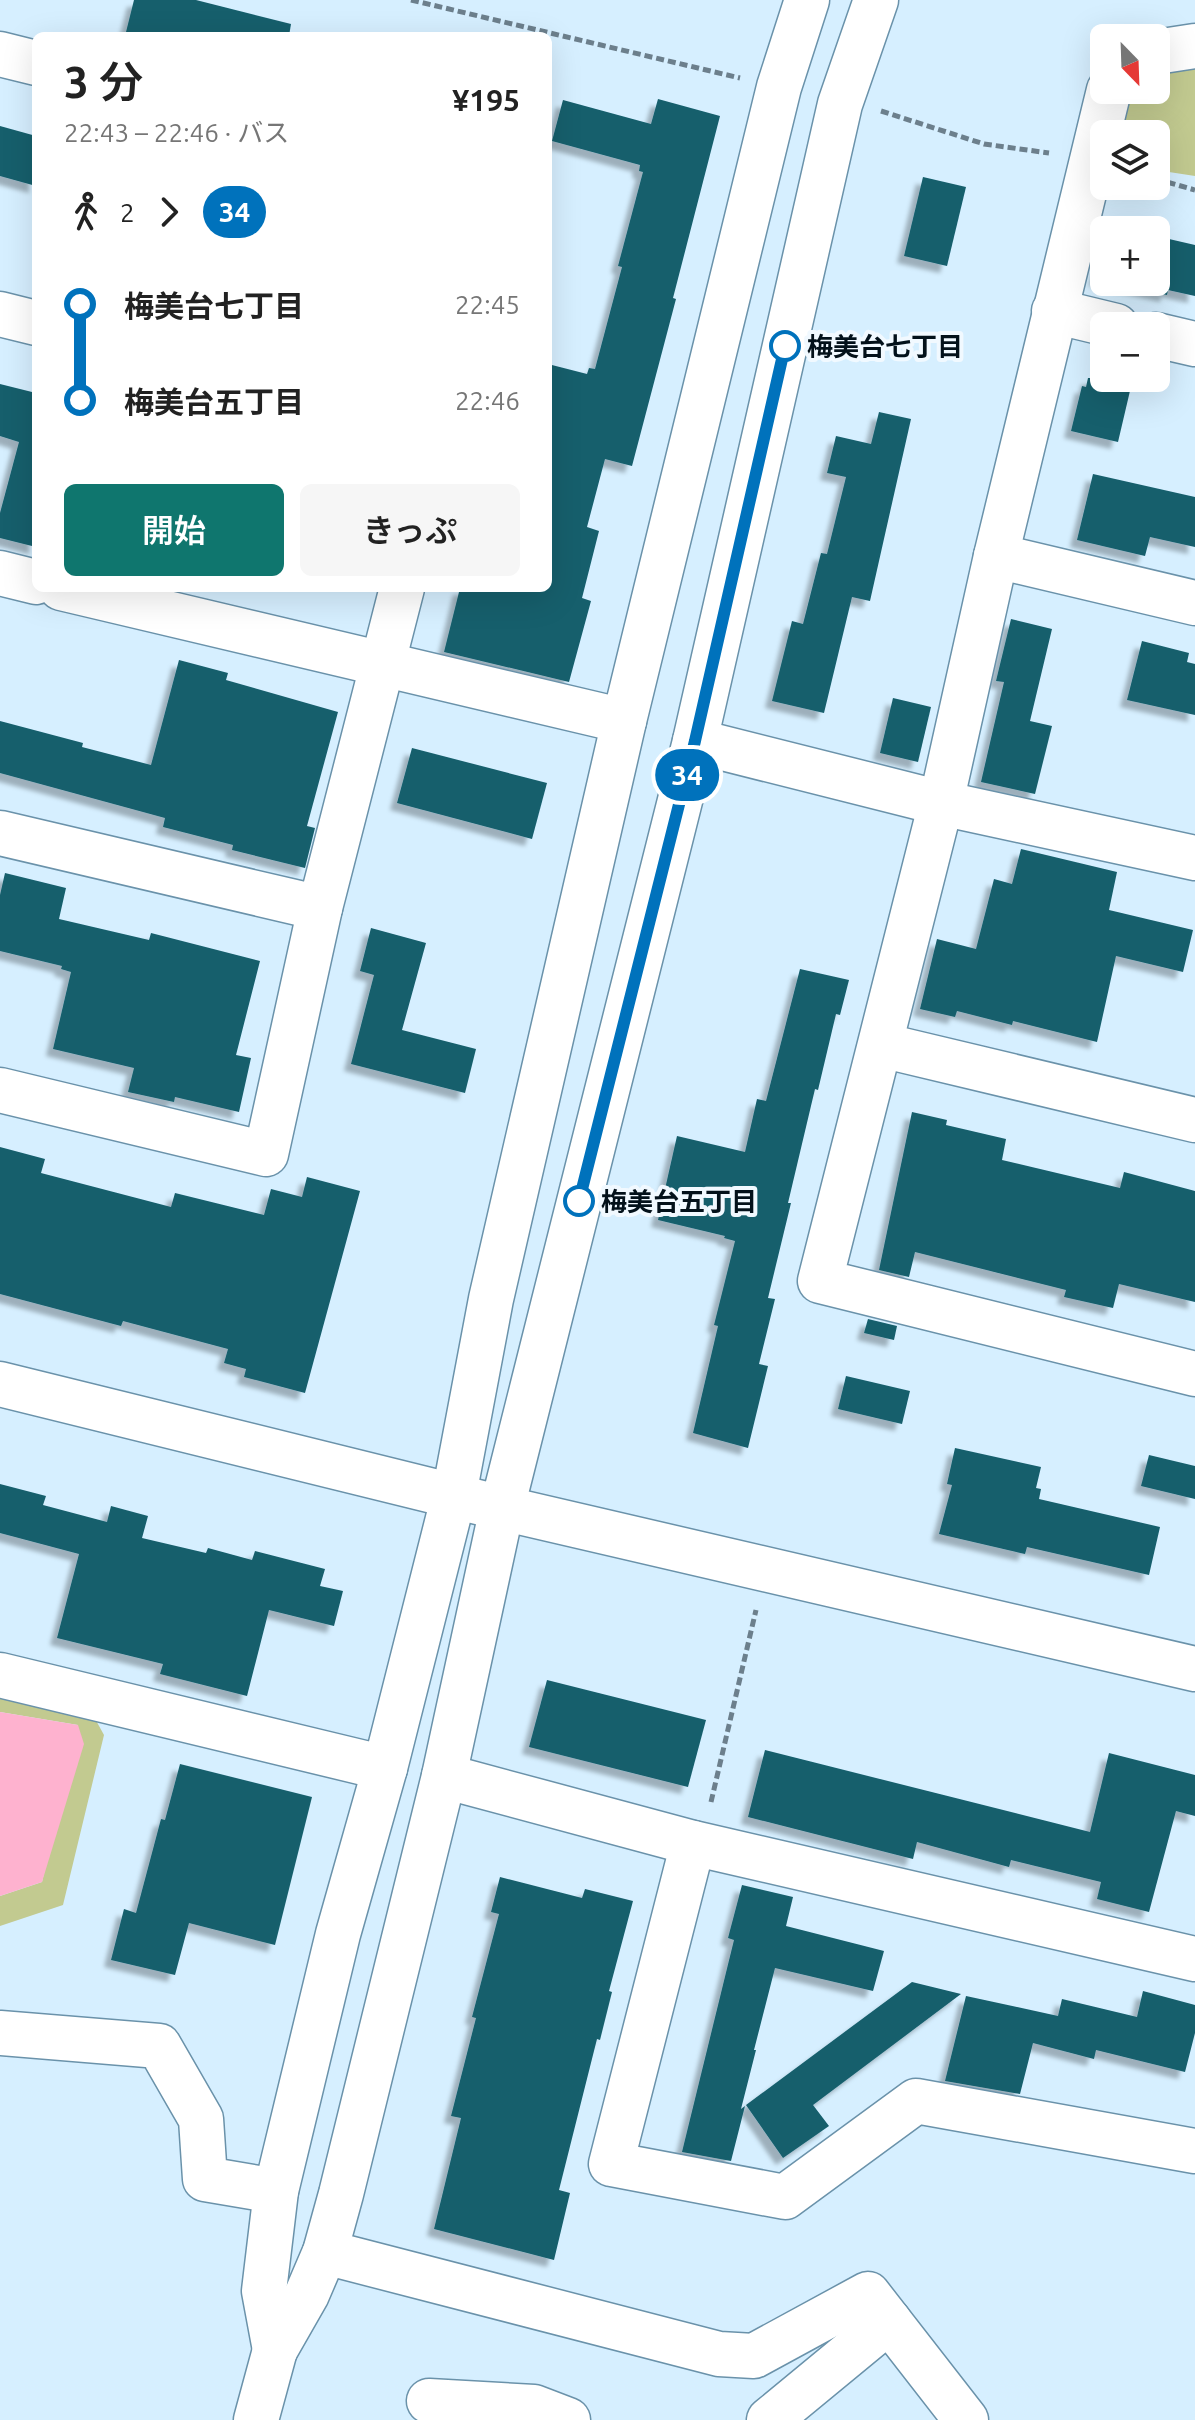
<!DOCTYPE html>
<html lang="ja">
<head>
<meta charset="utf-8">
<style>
  :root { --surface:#fff; --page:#f6f6f6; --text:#222; --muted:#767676; --accent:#0f766e }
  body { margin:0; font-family:Ubuntu,"Noto Sans JP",sans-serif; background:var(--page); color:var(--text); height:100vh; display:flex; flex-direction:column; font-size:30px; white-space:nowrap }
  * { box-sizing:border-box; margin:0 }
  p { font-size:26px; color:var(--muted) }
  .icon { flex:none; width:44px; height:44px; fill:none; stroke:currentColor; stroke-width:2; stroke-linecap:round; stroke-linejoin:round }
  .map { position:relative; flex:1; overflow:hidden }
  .sheet { position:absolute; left:32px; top:32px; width:520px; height:560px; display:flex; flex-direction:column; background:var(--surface); border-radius:12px; box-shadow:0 8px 32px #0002 }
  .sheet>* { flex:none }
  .badge { padding:0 16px; border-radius:26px; font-size:28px; line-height:52px }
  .needle { width:52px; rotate:157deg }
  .buttons { position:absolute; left:1090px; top:24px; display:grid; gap:16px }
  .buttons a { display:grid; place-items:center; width:80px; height:80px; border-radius:12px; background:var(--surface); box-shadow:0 8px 32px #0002; font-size:40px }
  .map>.badge { position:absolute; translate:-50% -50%; box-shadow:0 0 0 4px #fff }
  .legs { display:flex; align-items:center; gap:12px; height:88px; padding:0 32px; font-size:26px }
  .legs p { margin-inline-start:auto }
  .summary { display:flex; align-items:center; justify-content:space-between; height:136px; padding:0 32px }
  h1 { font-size:44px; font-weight:600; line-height:60px }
  .button { display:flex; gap:16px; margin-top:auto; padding:16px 32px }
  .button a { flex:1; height:92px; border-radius:12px; background:var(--accent); color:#fff; font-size:32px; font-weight:600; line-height:92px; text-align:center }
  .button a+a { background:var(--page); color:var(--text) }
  ul { padding:0 32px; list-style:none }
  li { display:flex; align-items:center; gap:28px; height:96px; font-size:30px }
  li i { display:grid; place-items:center; width:12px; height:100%; margin:0 10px; background:currentColor }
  li i::after { content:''; width:20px; height:20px; margin:-10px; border:6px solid; border-radius:50%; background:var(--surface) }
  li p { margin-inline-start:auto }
  li:first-child i { background:linear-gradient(#0000 50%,currentColor 0) }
  li:last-child i { background:linear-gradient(currentColor 50%,#0000 0) }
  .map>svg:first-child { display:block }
  .green { fill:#c2ca90 }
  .water { fill:#feb2cf }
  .building { fill:#155e6c; filter:url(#shadow) }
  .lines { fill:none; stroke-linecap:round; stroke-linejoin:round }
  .minor-casing { stroke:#6a92aa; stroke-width:47 }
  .tertiary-casing { stroke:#6a92aa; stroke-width:47 }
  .path { stroke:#6c7f8c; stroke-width:5; stroke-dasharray:8 4; stroke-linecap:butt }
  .minor { stroke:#fff; stroke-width:44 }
  .tertiary { stroke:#fff; stroke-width:44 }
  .line-1-casing { stroke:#fff; stroke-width:18 }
  .line-1 { stroke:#0072bc; stroke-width:12 }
  .stop-1-dot { fill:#fff; stroke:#0072bc; stroke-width:4 }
  .labels { text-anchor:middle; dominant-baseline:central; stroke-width:8; stroke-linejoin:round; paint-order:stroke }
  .stop-label { font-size:26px; font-weight:bold; fill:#03111a; stroke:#f1f9ff; text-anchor:start }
</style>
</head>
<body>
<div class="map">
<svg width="1195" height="2420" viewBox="0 0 1195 2420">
  <defs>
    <filter id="shadow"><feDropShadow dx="-7" dy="7" stdDeviation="2" flood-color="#0004"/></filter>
  </defs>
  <rect width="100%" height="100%" fill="#d6efff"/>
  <!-- green -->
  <g class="green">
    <path d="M1195,63V176L1156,170V134H1118L1128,90H1156V68Z"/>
    <path d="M0,1692L93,1715L104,1735L63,1905L0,1926V1896L42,1882L78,1725L0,1712Z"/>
  </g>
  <!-- water -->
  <path class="water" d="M0,1712L78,1725L84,1744L42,1882L0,1896Z"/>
  <!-- building -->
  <g class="building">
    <path d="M134,0H196L291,24L289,36H125Z"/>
    <path d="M658,99L720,116L673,298L676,299L632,466L605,459L587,527L599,531L582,598L591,601L569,682L444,652L460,588H548V364L587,374L589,368L595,369L622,267L618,266L643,172L639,171L640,165L552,141L563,100L651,124Z"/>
    <path d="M0,126L36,136V186L0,176Z"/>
    <path d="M923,177L966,187L947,266L904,256Z"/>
    <path d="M1156,236L1195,245V296L1168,290L1167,295L1109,282H1156Z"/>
    <path d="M1104,246V281L1096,279Z"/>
    <path d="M1088,378H1133L1118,442L1071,431L1082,386L1086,387Z"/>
    <path d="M0,384L36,393V547L0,538V513L19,442L0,436Z"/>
    <path d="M879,412L911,419L870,601L852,597L824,713L772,701L792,621L803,624L821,553L827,554L846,477L827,473L836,436L871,444Z"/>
    <path d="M1093,474L1195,497V547L1150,537L1145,556L1077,540Z"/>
    <path d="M1011,619L1052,629L1030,721L1052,726L1035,794L981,782L1004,682L996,681Z"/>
    <path d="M1142,641L1189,653L1187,662L1195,664V715L1127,700Z"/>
    <path d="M179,660L228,673L226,680L338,712L307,826L315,828L305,868L232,850L233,845L163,827L165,818L0,773V721L83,743L82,747L151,765Z"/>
    <path d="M893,698L931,707L918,762L880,753Z"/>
    <path d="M412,748L547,783L532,839L397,803Z"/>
    <path d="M1021,849L1117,872L1109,910L1193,930L1183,972L1116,956L1097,1042L1013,1021L1012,1025L957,1011L955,1017L920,1009L937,939L976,949L994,879L1012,884Z"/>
    <path d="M5,873L66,888L59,919L149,940L151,933L260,961L236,1055L251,1058L239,1112L175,1097L174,1102L128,1092L134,1068L53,1049L71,972L61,969L62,966L0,951V895Z"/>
    <path d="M371,928L426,943L402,1030L476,1049L465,1093L351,1064L374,975L360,971Z"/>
    <path d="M800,969L849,980L840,1015L836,1014L818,1090L815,1089L788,1203H791L768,1298L775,1299L759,1364L768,1366L748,1448L693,1433L718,1326L714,1325L735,1241L724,1238L725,1236L658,1220L677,1136L745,1152L757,1099L766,1101Z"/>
    <path d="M912,1112L947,1120L946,1125L1006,1139L1002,1160L1120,1188L1124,1172L1195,1191V1302L1119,1284L1113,1308L1064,1297L1066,1290L915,1252L909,1277L879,1270Z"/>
    <path d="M0,1147L45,1159L41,1173L171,1207L175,1193L264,1215L271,1189L302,1197L307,1177L360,1191L305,1393L244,1377L246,1369L224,1363L228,1349L123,1321L121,1326L0,1294Z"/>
    <path d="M868,1319L897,1326L894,1340L864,1333Z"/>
    <path d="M846,1376L910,1391L902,1424L838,1409Z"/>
    <path d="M955,1448L1041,1467L1036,1488L1041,1489L1039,1499L1160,1527L1149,1575L1027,1547L1025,1554L939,1534L952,1485L947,1484Z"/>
    <path d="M1149,1455L1195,1466V1499L1141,1486Z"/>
    <path d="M0,1484L46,1496L43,1505L107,1522L111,1506L148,1516L142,1538L206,1553L208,1548L252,1560L255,1551L325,1569L320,1586L343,1591L334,1626L269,1610L247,1696L160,1674L163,1664L57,1638L79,1554L0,1533Z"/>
    <path d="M547,1680L706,1720L688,1787L529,1747Z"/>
    <path d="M765,1750L1090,1832L1109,1753L1195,1775V1816L1176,1811L1149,1912L1097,1899L1101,1882L1011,1860L1009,1867L917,1842L913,1859L748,1817Z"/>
    <path d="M180,1764L312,1797L275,1945L189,1923L175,1975L111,1960L124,1909L136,1913L161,1819L165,1820Z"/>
    <path d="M500,1877L582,1898L585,1889L633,1901L609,1991L612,1992L600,2040L597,2039L559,2190L570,2193L554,2260L434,2229L461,2118L451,2116L476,2018L472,2017L499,1914L491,1912Z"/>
    <path d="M742,1885L793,1897L786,1926L884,1951L873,1991L775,1968L754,2050H756L741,2109L745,2106L731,2161L682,2152L734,1940L728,1938Z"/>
    <path d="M912,1982L961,1994L813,2105L829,2126L783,2158L746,2105Z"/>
    <path d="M1143,1991L1195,2005V2033L1185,2072L1096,2050L1094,2059L1033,2043L1020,2094L945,2081L966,1996L1058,2016L1062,1999L1137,2017Z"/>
  </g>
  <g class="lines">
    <defs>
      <g id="minor">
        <path d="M1156,52L1195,46"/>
        <path d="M0,54L36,63"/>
        <path d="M1109,90L996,556L941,803L820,1281L1195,1374"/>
        <path d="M1054,311L1116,326"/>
        <path d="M0,314L36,323"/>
        <path d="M1156,335L1195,344"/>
        <path d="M996,556L1195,603"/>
        <path d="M0,573L36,582"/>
        <path d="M61,588L624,721"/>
        <path d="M695,741L941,803L1195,858"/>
        <path d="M0,833L320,908"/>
        <path d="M881,1045L1195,1120"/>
        <path d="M0,1090L266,1154L320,908L402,588"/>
        <path d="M0,1675L385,1768"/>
        <path d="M444,1776L693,1843L1195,1959"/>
        <path d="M693,1843L611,2164L785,2197L916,2101L1195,2151"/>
        <path d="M0,2033L159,2046L201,2119L205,2179L276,2191"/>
        <path d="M325,2252L719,2354L754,2356L868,2294L966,2420"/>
        <path d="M275,2350L307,2294L325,2252L341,2194L444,1776L502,1508L695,741L840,104L876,0"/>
        <path d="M275,2350L264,2291L276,2191L338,1934L385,1768L454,1495L491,1299L624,721L779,87L807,0"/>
        <path d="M429,2401L534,2407L568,2420"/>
        <path d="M769,2420L889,2321"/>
      </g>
      <g id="tertiary">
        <path d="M0,1384L502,1508L1195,1669"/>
        <path d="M256,2420L275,2350"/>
      </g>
    </defs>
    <!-- minor casing -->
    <use href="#minor" class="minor-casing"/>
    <!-- tertiary casing -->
    <use href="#tertiary" class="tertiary-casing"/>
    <!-- path -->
    <g class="path">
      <path d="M411,0L740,78"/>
      <path d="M881,111L984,144L1049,153"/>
      <path d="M1156,179L1195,190"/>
      <path d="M711,1802L756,1610"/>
    </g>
    <!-- minor -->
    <use href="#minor" class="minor"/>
    <!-- tertiary -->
    <use href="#tertiary" class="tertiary"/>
  </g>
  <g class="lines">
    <defs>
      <path id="line-1" d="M579,1201L695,741L785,346"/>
    </defs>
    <!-- line-1 casing -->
    <use href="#line-1" class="line-1-casing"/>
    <!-- line-1 -->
    <use href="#line-1" class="line-1"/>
  </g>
  <!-- markers -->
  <g class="stop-1-dot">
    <circle cx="785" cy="346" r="14"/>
    <circle cx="579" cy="1201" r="14"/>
  </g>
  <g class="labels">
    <!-- stop labels -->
    <g class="stop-label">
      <text x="807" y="346">梅美台七丁目</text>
      <text x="601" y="1201">梅美台五丁目</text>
    </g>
  </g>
</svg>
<div class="buttons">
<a><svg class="needle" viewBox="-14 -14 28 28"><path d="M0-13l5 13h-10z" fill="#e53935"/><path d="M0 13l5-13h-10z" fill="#767676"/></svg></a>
<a><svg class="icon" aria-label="layers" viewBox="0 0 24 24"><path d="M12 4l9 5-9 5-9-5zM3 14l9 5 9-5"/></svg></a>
<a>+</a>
<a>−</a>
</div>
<b class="badge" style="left:687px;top:775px;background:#0072bc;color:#fff">34</b>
<section class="sheet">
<div class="summary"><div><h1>3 分</h1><p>22:43 – 22:46 · バス</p></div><b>¥195</b></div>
<div class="legs"><svg class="icon" aria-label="walk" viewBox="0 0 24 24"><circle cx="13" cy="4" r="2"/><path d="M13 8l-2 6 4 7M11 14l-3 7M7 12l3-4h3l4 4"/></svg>2<svg class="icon" aria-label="forward" viewBox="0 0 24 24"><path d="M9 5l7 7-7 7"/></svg><b class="badge" style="background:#0072bc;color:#fff">34</b></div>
<ul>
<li><i style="color:#0072bc"></i><b>梅美台七丁目</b><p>22:45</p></li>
<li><i style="color:#0072bc"></i><b>梅美台五丁目</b><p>22:46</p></li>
</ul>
<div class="button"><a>開始</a><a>きっぷ</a></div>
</section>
</div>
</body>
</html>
